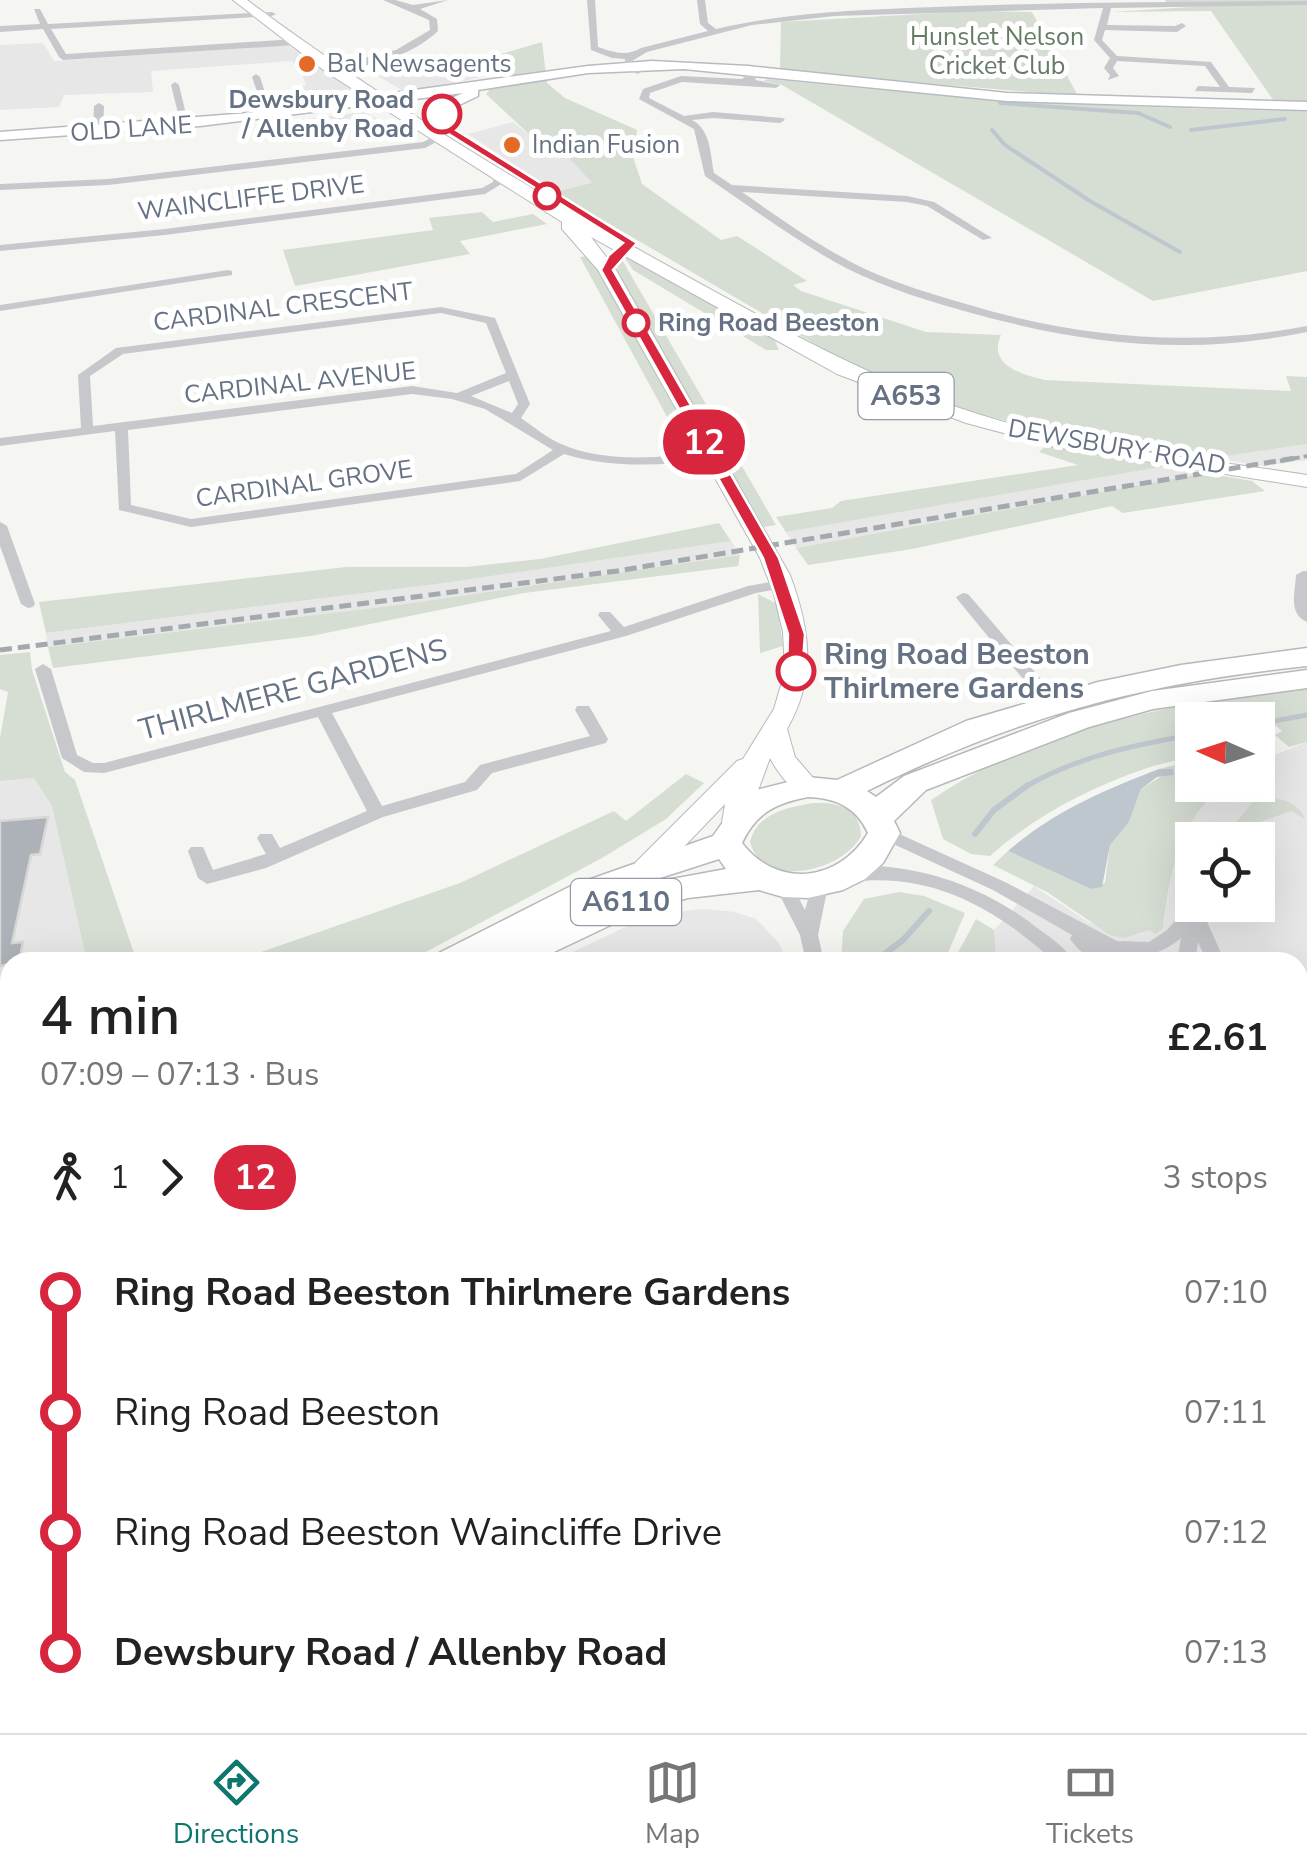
<!DOCTYPE html>
<html lang="en">
<head>
<meta charset="utf-8">
<style>
  :root { --surface:#fff; --page:#f6f6f6; --text:#222; --muted:#767676; --line:#e0e0e0; --accent:#0f766e }
  body { margin:0; font-family:"Nunito Sans",sans-serif; background:var(--page); color:var(--text); height:100vh; display:flex; flex-direction:column; font-size:38px; white-space:nowrap }
  * { box-sizing:border-box; margin:0 }
  p { font-size:32px; color:var(--muted) }
  .icon { flex:none; width:55px; height:55px; fill:none; stroke:currentColor; stroke-width:2; stroke-linecap:round; stroke-linejoin:round }
  .map { position:relative; flex:1; overflow:hidden }
  .sheet { position:absolute; left:0px; top:952px; width:1308px; height:782px; display:flex; flex-direction:column; background:var(--surface); border-radius:30px 30px 0 0; box-shadow:0 10px 40px #0002 }
  .sheet>* { flex:none }
  .badge { padding:0 20px; border-radius:32px; font-size:35px; line-height:65px }
  .needle { width:65px; rotate:273deg }
  .tools { position:absolute; left:1175px; top:702px; display:grid; gap:20px }
  .tools a { display:grid; place-items:center; width:100px; height:100px; border-radius:0px; background:var(--surface); box-shadow:0 10px 40px #0002; font-size:50px }
  .map>.badge { position:absolute; translate:-50% -50%; box-shadow:0 0 0 5px #fff }
  .legs { display:flex; align-items:center; gap:15px; height:110px; padding:0 40px; font-size:32px }
  .legs p { margin-inline-start:auto }
  .summary { display:flex; align-items:center; justify-content:space-between; height:170px; padding:0 40px }
  h1 { font-size:55px; font-weight:600; line-height:75px }
  ul { padding:0 40px; list-style:none }
  li { display:flex; align-items:center; gap:35px; height:120px; font-size:38px }
  li i { display:grid; place-items:center; width:15px; height:100%; margin:0 12px; background:currentColor }
  li i::after { content:''; width:25px; height:25px; margin:-12px; border:8px solid; border-radius:50%; background:var(--surface) }
  li p { margin-inline-start:auto }
  li:first-child i { background:linear-gradient(#0000 50%,currentColor 0) }
  li:last-child i { background:linear-gradient(currentColor 50%,#0000 0) }
  .dock { display:flex; justify-content:space-around; align-items:center; height:140px; border-top:2px solid var(--line); background:var(--surface); font-size:28px; color:var(--muted) }
  .dock a { display:grid; justify-items:center; gap:5px }
  .dock .active { color:var(--accent) }
  .map>svg:first-child { display:block }
  .built { fill:#e6e7e6; fill-rule:evenodd }
  .green { fill:#d6ddd3 }
  .water { fill:#bfc7ce }
  .lines { fill:none; stroke-linecap:round; stroke-linejoin:round }
  .stream-far2 { stroke:#bfc7ce; stroke-width:4 }
  .stream-far1 { stroke:#bfc7ce; stroke-width:5 }
  .stream { stroke:#bfc7ce; stroke-width:6 }
  .building { fill:#acb2b8; stroke:#d7d7d5; stroke-width:2.5 }
  .secondary-casing { stroke:#b8bbc0; stroke-width:3 }
  .primary-casing { stroke:#b6b9be; stroke-width:2 }
  .highway-casing { stroke:#b6b8bc; stroke-width:3 }
  .street { fill:#c6c8cc; fill-rule:evenodd }
  .secondary { fill:#fff; fill-rule:evenodd }
  .primary { fill:#fff; fill-rule:evenodd }
  .highway { fill:#fff; fill-rule:evenodd }
  .rail-far1 { stroke:#a4a8af; stroke-width:4; stroke-dasharray:8 4; stroke-linecap:butt }
  .rail { stroke:#a4a8af; stroke-width:5; stroke-dasharray:12 6; stroke-linecap:butt }
  .line-1 { fill:#d7263d; stroke:#fff; stroke-width:2.5 }
  .poi-dot { fill:#e36b25; stroke:#fff; stroke-width:4 }
  .stop-1-dot { fill:#fff; stroke:#d7263d; stroke-width:5 }
  .labels { text-anchor:middle; dominant-baseline:central; stroke-width:10; stroke-linejoin:round; paint-order:stroke }
  .far-park-label { font-size:25px; fill:#657b64; stroke:#fff }
  .far-poi-label { font-size:25px; fill:#657283; stroke:#fff; text-anchor:start }
  .far-stop-label { font-size:25px; font-weight:bold; fill:#657283; stroke:#fff; text-anchor:end }
  .far-street-label { font-size:25px; fill:#657283; stroke:#fff }
  .shield { fill:#fff; stroke:#939ca8; stroke-width:2.5 }
  .shield-label { font-size:28px; font-weight:bold; fill:#657283 }
  .stop-label { font-size:30px; font-weight:bold; fill:#657283; stroke:#fff; text-anchor:start }
  .street-label { font-size:30px; fill:#657283; stroke:#fff }
</style>
</head>
<body>
<div class="map">
<svg width="1307" height="1733" viewBox="0 0 1307 1733">
  <rect width="100%" height="100%" fill="#f5f6f2"/>
  <!-- built -->
  <g class="built">
    <path d="M43,43L54,61L288,45L365,98L331,103L325,94L305,97L299,87L306,85L301,71L304,70L291,61L151,71L153,92L64,95L59,107L0,110V45Z"/>
    <path d="M491,57L502,73L414,91L402,90L378,76Z"/>
    <path d="M364,112L392,126L281,140L274,123Z"/>
    <path d="M513,122L532,137L547,134L593,184L555,192L468,134Z"/>
    <path d="M1307,444V460L1264,466L1213,458Z"/>
    <path d="M1166,466L1205,473L796,548L786,532Z"/>
    <path d="M731,541L740,555L398,605L48,647L46,633L444,583Z"/>
    <path d="M1307,742V1410L1298,1401V962H979L996,954L994,930L1034,886L1090,923L1149,930L1163,928L1173,861L1189,824L1209,796L1224,785H1258V762ZM1192,840H1258V905H1192Z"/>
    <path d="M34,778L52,806L87,962H10V1104L0,1108V781Z"/>
    <path d="M703,909L735,912L756,919L778,942L788,962H551L630,925L666,913Z"/>
    <path d="M10,1219V1725H1298V1552L1307,1560V1733H0V1221Z"/>
  </g>
  <!-- green -->
  <g class="green">
    <path d="M1165,0H1307V101H1274L1211,11L1112,12L1206,6L1168,5Z"/>
    <path d="M973,11L1032,12L1078,96L780,71L781,22Z"/>
    <path d="M542,42L547,83L565,98L637,130L633,157L642,184L721,240L737,236L807,281L793,285L801,291L926,332L1001,335C987,365 1022,375 1045,380L1291,391L1286,376L1307,377V444L1213,458L1043,430L968,411L851,365L555,192L592,183L547,134L532,137L486,94L502,74L491,57Z"/>
    <path d="M768,79C948,98 1126,109 1307,111V271L1153,301L782,85L763,81Z"/>
    <path d="M482,212L493,222L533,214L547,224L460,241L470,254L295,286L283,250L433,230L429,218Z"/>
    <path d="M590,256L696,447L684,448L580,257Z"/>
    <path d="M621,258L776,525L764,527L616,272Z"/>
    <path d="M625,258H637L774,339L779,350H766L633,270Z"/>
    <path d="M1046,445L1166,466L786,532L776,517L832,508L841,501L1078,465L1039,452Z"/>
    <path d="M1205,473L1252,481L1265,491L1123,513L1112,506L912,549L808,565L796,548Z"/>
    <path d="M719,523L731,541L444,583L46,633L39,602L346,567H465L540,559Z"/>
    <path d="M740,555L738,566L524,593L311,636L53,668L48,647L398,605Z"/>
    <path d="M758,594L777,604L783,646L760,653Z"/>
    <path d="M30,652L32,670L65,772L75,780L137,962H87L52,806L34,778L0,781V738L8,692L0,689V655Z"/>
    <path d="M1307,685V742L1289,747L1275,735L1282,731L1276,726L1258,733V720H1192V755C1178,761 1162,763 1147,768C1089,788 1036,815 990,856L971,854L943,839L931,800C1040,725 1179,704 1307,685Z"/>
    <path d="M1192,761V785H1224C1178,821 1170,873 1163,928L1156,934L1149,930L1124,938L1110,935L1047,892L993,865L1008,851L1091,889L1105,883L1110,844L1129,822L1141,789L1173,769H1159Z"/>
    <path d="M686,774L704,783L666,819L602,858L407,962H232L460,883L614,811L626,821Z"/>
    <path d="M1264,798C1280,797 1300,803 1305,819L1291,811L1241,829L1248,838L1222,840L1252,803Z"/>
    <path d="M814,803C839,802 860,808 861,836C843,871 763,891 750,842C757,813 788,807 814,803Z"/>
    <path d="M899,892L924,896L965,913L944,962H841L843,931L864,899Z"/>
    <path d="M976,919L994,930L996,954L979,962H953Z"/>
    <path d="M1298,1401L1307,1410V1560L1298,1552Z"/>
  </g>
  <!-- water -->
  <path class="water" d="M1159,769H1173L1174,775L1157,777L1141,789L1129,822L1110,845L1102,887L1091,889L1008,851C1053,812 1104,790 1159,769Z"/>
  <g class="lines">
    <!-- stream-far2 -->
    <g class="stream-far2">
      <path d="M1000,103L1138,113L1170,127"/>
      <path d="M992,130L1005,145L1093,203"/>
      <path d="M1191,130L1285,119"/>
      <path d="M1095,204L1180,252"/>
    </g>
    <!-- stream-far1 -->
    <g class="stream-far1">
      <path d="M1258,724L1307,715"/>
      <path d="M1023,788C1076,757 1133,745 1192,735"/>
    </g>
    <!-- stream -->
    <g class="stream">
      <path d="M975,834L994,810L1028,785"/>
      <path d="M874,962L903,940L929,911"/>
    </g>
  </g>
  <!-- building -->
  <path class="building" d="M48,817L40,854L31,855L12,943L23,942L19,962L0,966V821Z"/>
  <g class="lines">
    <defs>
      <path id="secondary" d="M652,61L748,66L1007,93L1307,102V110L1007,101L684,69L588,73L478,90V96L455,107L448,117L450,126L443,130L436,126L434,117L445,101L463,93L200,126L0,140V132L249,113L588,66Z"/>
      <path id="primary" d="M233,0H247C387,104 535,193 688,277C783,329 876,382 981,415C1085,448 1199,458 1307,475V487L1056,447L966,423L837,374L591,237L616,270L790,575C810,629 817,677 787,729L795,757L821,787L817,793C796,799 779,775 770,758L744,828H726L722,822L725,804L656,876H636L632,869L636,862L737,761L743,759L774,709L785,671L783,632L774,594L760,558L598,270L562,229V222L326,72Z"/>
      <g id="highway">
        <path d="M1307,648V666C1142,683 1016,717 867,791L876,797L904,776L1069,713L1152,691L1307,670V688L1153,709L1089,727L926,790L894,821L900,833L883,863L865,879L843,890L808,898L783,897L759,890L688,898L638,912L533,962H487L489,957L480,962H434L439,953L571,886L713,836L737,802L756,790L808,777L837,780L966,721L1098,682L1181,665ZM808,797C836,798 856,807 868,833C839,882 777,889 742,843C756,813 776,803 808,797ZM719,859L726,869L656,882L576,911L629,888Z"/>
        <path d="M10,1141V1205L0,1208V1144Z"/>
      </g>
    </defs>
    <!-- secondary casing -->
    <use href="#secondary" class="secondary-casing"/>
    <!-- primary casing -->
    <use href="#primary" class="primary-casing"/>
    <!-- highway casing -->
    <use href="#highway" class="highway-casing"/>
    <!-- street -->
    <g class="street">
      <path d="M383,0H395L413,5L448,0L420,9L437,19L438,31C411,57 364,69 328,71V67L396,50L430,30L429,20Z"/>
      <path d="M587,0H595L598,47C613,52 626,57 641,48L708,31L700,24L697,0H705L708,23L716,29C788,12 861,10 935,7C1059,2 1183,2 1307,1V5L1111,8L1107,25L1175,26L1182,23L1186,26L1177,32L1105,30L1102,40L1117,56L1211,62L1229,87L1255,88L1252,93L1195,91L1198,86L1220,87L1205,66L1117,61L1113,68L1119,76L1108,80L1110,75L1104,68L1110,58L1094,40L1103,8L835,16L752,25L647,52L632,61V65L642,71L638,74L625,68V59L612,58L591,50Z"/>
      <path d="M34,9H40L48,24L272,12L276,14L272,16L51,29L66,54L295,39L299,42L295,45L63,60L59,57L43,29L0,32V26L40,24Z"/>
      <path d="M755,69L759,72L755,80L780,85L776,88L682,82L650,93L649,98L684,116L713,112L783,118L785,120L780,123L713,118L692,120C711,130 710,153 714,173L732,185L907,196L934,202L992,238L983,240L927,206L907,202L742,192C781,219 821,248 865,269C898,284 932,294 966,304C1079,338 1191,348 1307,326V332C1190,356 1089,345 975,314C932,302 887,289 846,268C797,242 752,208 705,176L694,129L639,99L643,89L681,76L742,79Z"/>
      <path d="M256,74L260,77L273,117L265,115L252,77Z"/>
      <path d="M175,82L179,85L189,127L181,125L171,85Z"/>
      <path d="M99,103L104,106L103,133L98,136L93,133L94,106Z"/>
      <path d="M437,135L440,136V140L425,148L108,185L0,190V184L108,179L423,142Z"/>
      <path d="M498,174L503,177V183L485,194L165,235L0,251V245L165,229L482,188L493,182V177Z"/>
      <path d="M228,270L232,271V275L0,311V305Z"/>
      <path d="M441,307L495,318L530,404L521,418C534,427 547,438 561,444C607,464 663,457 712,452L719,456L712,460C663,465 612,469 564,454L520,481L191,527L119,510L115,431L0,446V438L81,428L78,375L116,348ZM441,313L486,323L506,373L457,393L412,386L93,426L90,376L123,354ZM509,381L518,404L512,413L471,396ZM412,394L452,399L485,409L553,450L516,474L191,519L131,505L128,430Z"/>
      <path d="M0,522L7,526L35,604L33,607L28,608L21,604L0,546Z"/>
      <path d="M1303,571H1307V622C1288,614 1295,593 1296,575Z"/>
      <path d="M783,580L790,584L788,587L756,593L626,636L332,713L382,806L465,782L480,765L590,736L575,710L577,706H589L608,739L606,743L492,773L477,790L383,817L266,868L207,884L198,878L188,851L191,847H203L213,870L266,854L257,838L260,834H272L280,848L367,811L318,717L104,773L84,772L62,758L35,669L43,664L51,669L77,755L93,763H104L611,631L598,615L600,612H610L624,627L748,586Z"/>
      <path d="M963,593L968,594L1058,699L1060,703L1058,707H1046L958,600L956,597Z"/>
      <path d="M884,827L1005,882L1117,941L1149,942L1167,930L1188,906H1200L1225,962H1207L1198,942L1195,962H1177L1181,938C1158,957 1135,961 1107,952L1116,962C1095,962 1082,956 1070,939L1072,935L993,890L878,837L875,833L878,829Z"/>
      <path d="M880,866C940,871 993,893 1040,930C1053,939 1066,949 1075,962H1055C996,909 933,872 852,882L843,876L852,870Z"/>
      <path d="M784,880L790,882L805,910L813,882L819,880L828,886L818,935L824,962H806L800,935L775,886Z"/>
      <path d="M1298,1212L1307,1217V1243L1298,1238Z"/>
    </g>
    <!-- secondary -->
    <use href="#secondary" class="secondary"/>
    <!-- primary -->
    <use href="#primary" class="primary"/>
    <!-- highway -->
    <use href="#highway" class="highway"/>
    <!-- rail-far1 -->
    <path class="rail-far1" d="M1280,461L1307,456"/>
    <!-- rail -->
    <path class="rail" d="M0,650L617,571L1295,458"/>
  </g>
  <!-- line-1 -->
  <path class="line-1" d="M442,111L447,114L448,125L637,243L613,270L779,558L805,634L802,675L796,677L787,671L788,634L763,558L601,270L609,255L623,243L439,128L437,114Z"/>
  <!-- markers -->
  <g class="poi-dot">
    <circle cx="307" cy="64" r="10"/>
    <circle cx="512" cy="145" r="10"/>
  </g>
  <g class="stop-1-dot">
    <circle cx="442" cy="114" r="18"/>
    <circle cx="547" cy="196" r="12"/>
    <circle cx="636" cy="323" r="12"/>
    <circle cx="796" cy="671" r="18"/>
  </g>
  <g class="labels">
    <!-- far-park labels -->
    <g class="far-park-label">
      <text x="997" y="37">Hunslet Nelson<tspan x="997" dy="29">Cricket Club</tspan></text>
    </g>
    <!-- far-poi labels -->
    <g class="far-poi-label">
      <text x="327" y="64">Bal Newsagents</text>
      <text x="532" y="145">Indian Fusion</text>
    </g>
    <!-- far-stop labels -->
    <g class="far-stop-label">
      <text x="414" y="100">Dewsbury Road<tspan x="414" dy="29">/ Allenby Road</tspan></text>
      <text x="658" y="323" text-anchor="start">Ring Road Beeston</text>
    </g>
    <!-- far-street labels -->
    <g class="far-street-label">
      <text transform="translate(131 129) rotate(-4)">OLD LANE</text>
      <text transform="translate(251 198) rotate(-7)">WAINCLIFFE DRIVE</text>
      <text transform="translate(283 307) rotate(-7)">CARDINAL CRESCENT</text>
      <text transform="translate(300 383) rotate(-6)">CARDINAL AVENUE</text>
      <text transform="translate(1117 447) rotate(10)">DEWSBURY ROAD</text>
      <text transform="translate(304 484) rotate(-8)">CARDINAL GROVE</text>
    </g>
    <!-- shield labels -->
    <g class="shield">
      <rect x="858.5" y="373" width="95" height="46" rx="8"/>
      <rect x="571" y="879" width="110" height="46" rx="8"/>
    </g>
    <g class="shield-label">
      <text x="906" y="396">A653</text>
      <text x="626" y="902">A6110</text>
    </g>
    <!-- stop labels -->
    <g class="stop-label">
      <text x="824" y="654">Ring Road Beeston<tspan x="824" dy="34">Thirlmere Gardens</tspan></text>
    </g>
    <!-- street labels -->
    <g class="street-label">
      <text transform="translate(293 690) rotate(-15)">THIRLMERE GARDENS</text>
    </g>
  </g>
</svg>
<div class="tools">
<a><svg class="needle" viewBox="-14 -14 28 28"><path d="M0-13l5 13h-10z" fill="#e53935"/><path d="M0 13l5-13h-10z" fill="#767676"/></svg></a>
<a><svg class="icon" aria-label="locate" viewBox="0 0 24 24"><circle cx="12" cy="12" r="6"/><path d="M12 2v4M12 18v4M2 12h4M18 12h4"/></svg></a>
</div>
<b class="badge" style="left:704px;top:442px;background:#d7263d;color:#fff">12</b>
<section class="sheet">
<div class="summary"><div><h1>4 min</h1><p>07:09 – 07:13 · Bus</p></div><b>£2.61</b></div>
<div class="legs"><svg class="icon" aria-label="walk" viewBox="0 0 24 24"><circle cx="13" cy="4" r="2"/><path d="M13 8l-2 6 4 7M11 14l-3 7M7 12l3-4h3l4 4"/></svg>1<svg class="icon" aria-label="forward" viewBox="0 0 24 24"><path d="M9 5l7 7-7 7"/></svg><b class="badge" style="background:#d7263d;color:#fff">12</b><p>3 stops</p></div>
<ul>
<li><i style="color:#d7263d"></i><b>Ring Road Beeston Thirlmere Gardens</b><p>07:10</p></li>
<li><i style="color:#d7263d"></i><span>Ring Road Beeston</span><p>07:11</p></li>
<li><i style="color:#d7263d"></i><span>Ring Road Beeston Waincliffe Drive</span><p>07:12</p></li>
<li><i style="color:#d7263d"></i><b>Dewsbury Road / Allenby Road</b><p>07:13</p></li>
</ul>
</section>
</div>
<nav class="dock">
<a class="active"><svg class="icon" aria-label="directions" viewBox="0 0 24 24"><path d="M12 3l9 9-9 9-9-9zM9 14v-3h6M13 9l2 2-2 2"/></svg>Directions</a>
<a><svg class="icon" aria-label="map" viewBox="0 0 24 24"><path d="M3 6l6-2 6 2 6-2v14l-6 2-6-2-6 2zM9 4v14M15 6v14"/></svg>Map</a>
<a><svg class="icon" aria-label="tickets" viewBox="0 0 24 24"><path d="M3 7h18v10H3zM15 7v10"/></svg>Tickets</a>
</nav>
</body>
</html>
